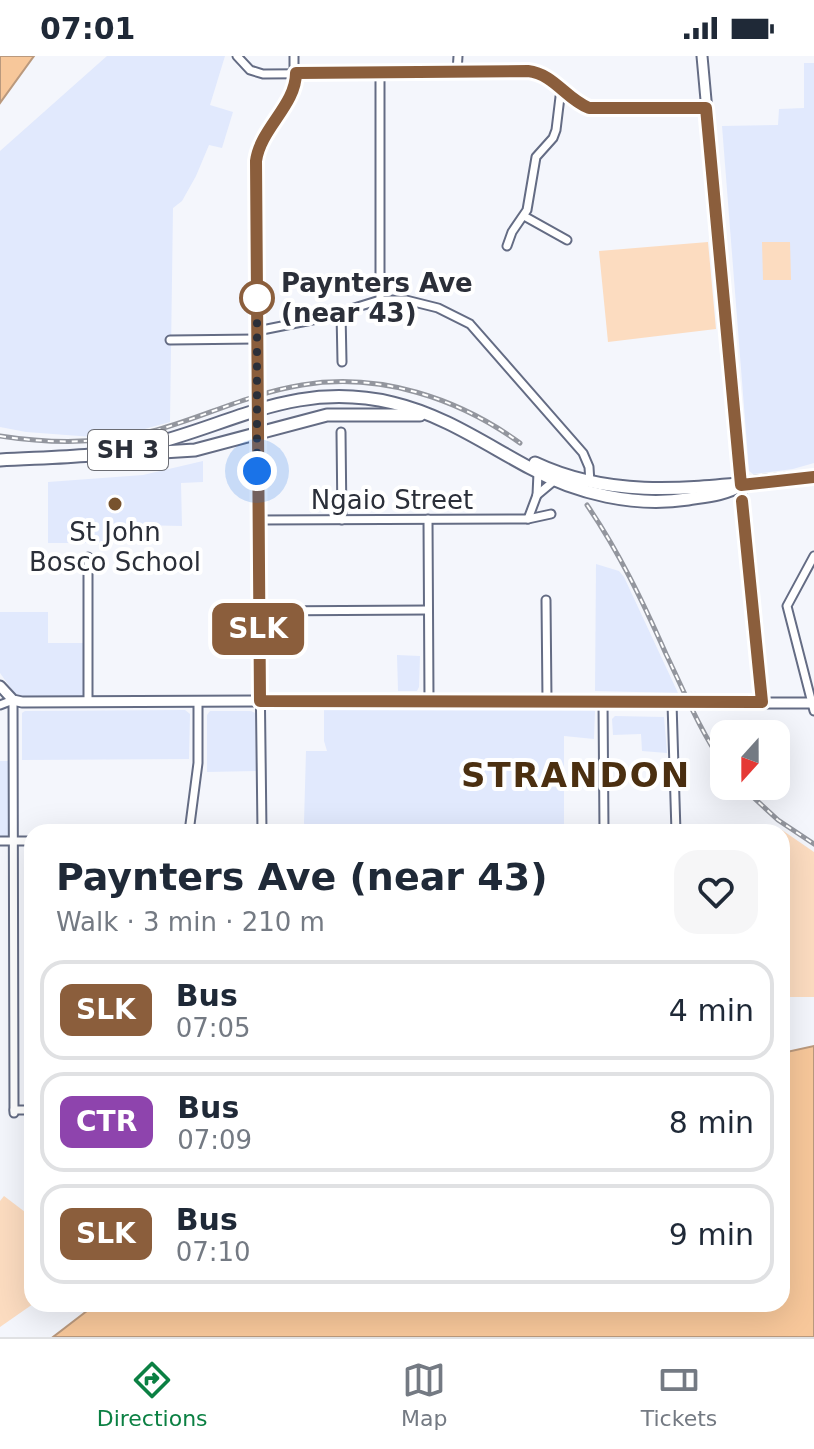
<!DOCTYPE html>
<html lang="en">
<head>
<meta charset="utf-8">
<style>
  :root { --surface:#fff; --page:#f6f6f7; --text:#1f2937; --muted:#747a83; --line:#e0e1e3; --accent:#0b8043 }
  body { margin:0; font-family:"DejaVu Sans",sans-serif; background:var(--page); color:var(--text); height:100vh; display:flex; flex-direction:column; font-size:30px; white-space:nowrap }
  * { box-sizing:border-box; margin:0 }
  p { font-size:26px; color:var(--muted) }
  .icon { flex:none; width:44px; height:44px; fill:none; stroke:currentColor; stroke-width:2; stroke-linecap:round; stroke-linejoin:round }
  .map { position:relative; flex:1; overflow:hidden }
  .side { position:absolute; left:24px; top:768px; width:766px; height:488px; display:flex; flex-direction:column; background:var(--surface); border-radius:24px; box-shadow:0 8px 32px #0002 }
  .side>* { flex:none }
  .badge { padding:0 16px; border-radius:12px; font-size:28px; line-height:52px }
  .needle { width:52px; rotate:201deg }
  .controls { position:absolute; left:710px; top:664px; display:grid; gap:16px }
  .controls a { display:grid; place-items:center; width:80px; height:80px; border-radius:16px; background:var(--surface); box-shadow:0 8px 32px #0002; font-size:40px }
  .you { position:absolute; width:40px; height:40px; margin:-20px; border:6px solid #fff; border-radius:50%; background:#1a73e8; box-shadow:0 0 0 12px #1a73e833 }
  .map>.badge { position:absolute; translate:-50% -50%; box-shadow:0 0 0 4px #fff }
  .round { display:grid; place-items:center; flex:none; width:84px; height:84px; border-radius:24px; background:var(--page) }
  .summary { display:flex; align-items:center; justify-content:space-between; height:136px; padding:0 32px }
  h1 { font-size:38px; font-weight:700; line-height:60px }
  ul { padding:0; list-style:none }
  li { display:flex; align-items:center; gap:24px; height:100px; margin:0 16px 12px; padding:0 16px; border:4px solid var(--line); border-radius:24px }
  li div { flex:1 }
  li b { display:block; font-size:30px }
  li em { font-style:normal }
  li .badge { min-width:88px; font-weight:700; text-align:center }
  .status { display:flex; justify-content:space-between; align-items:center; height:56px; padding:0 40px; background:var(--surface); direction:ltr }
  .status svg { height:22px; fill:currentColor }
  .menu { display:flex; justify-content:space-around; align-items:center; height:112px; border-top:2px solid var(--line); background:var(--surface); font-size:22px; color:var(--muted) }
  .menu a { display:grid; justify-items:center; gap:4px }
  .menu .on { color:var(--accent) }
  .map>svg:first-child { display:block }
  .built { fill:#e1e9fd }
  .green { fill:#fcdcc0 }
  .water { fill:#f7c79a; stroke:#ba997d; stroke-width:2 }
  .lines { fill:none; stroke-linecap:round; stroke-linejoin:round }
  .minor-casing { stroke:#646c84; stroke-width:11 }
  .major-casing { stroke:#646c84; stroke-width:13 }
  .highway-casing { stroke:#646c84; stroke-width:15 }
  .minor { stroke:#fff; stroke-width:7 }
  .major { stroke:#fff; stroke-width:9 }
  .highway { stroke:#fff; stroke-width:11 }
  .rail-casing { stroke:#93969e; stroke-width:5 }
  .rail { stroke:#fff; stroke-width:2; stroke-dasharray:6; stroke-linecap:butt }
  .minor-bridge-casing { stroke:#646c84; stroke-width:11; stroke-linecap:butt }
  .major-bridge-casing { stroke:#646c84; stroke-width:13; stroke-linecap:butt }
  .minor-bridge { stroke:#fff; stroke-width:7 }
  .major-bridge { stroke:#fff; stroke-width:9 }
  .line-casing { stroke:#fff; stroke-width:18 }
  .line { stroke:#8b5e3c; stroke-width:12 }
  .walk { stroke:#2b2f39; stroke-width:8; stroke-dasharray:0 14.4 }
  .stop-dot { fill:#fff; stroke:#8b5e3c; stroke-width:4 }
  .poi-dot { fill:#77522d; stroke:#fff; stroke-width:3 }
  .labels { text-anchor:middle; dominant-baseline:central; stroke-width:8; stroke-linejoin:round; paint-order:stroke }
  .shield { fill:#fff; stroke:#6b6d74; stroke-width:2 }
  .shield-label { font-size:24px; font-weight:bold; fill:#2b2f39 }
  .stop-label { font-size:26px; font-weight:bold; fill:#2b2f39; stroke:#fff; text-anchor:start }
  .street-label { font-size:26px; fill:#2b2f39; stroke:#fff }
  .poi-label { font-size:26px; fill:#2b2f39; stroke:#fff }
  .district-label { font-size:34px; font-weight:bold; letter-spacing:2px; fill:#4b2f10; stroke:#fff }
</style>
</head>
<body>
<div class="status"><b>07:01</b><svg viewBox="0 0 49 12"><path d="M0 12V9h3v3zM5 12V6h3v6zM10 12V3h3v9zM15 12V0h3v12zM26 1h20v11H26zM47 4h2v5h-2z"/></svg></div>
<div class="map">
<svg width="814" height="1281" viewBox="0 0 814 1281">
  <rect width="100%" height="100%" fill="#f4f6fc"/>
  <!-- built -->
  <g class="built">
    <path d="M107,0H225L210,49L233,56L222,92L209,89L196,120L182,145L173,152L170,366L130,377L93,381L26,376L0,371V95Z"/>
    <path d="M804,7H814V407L793,413L753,418L749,415L722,70L778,69L779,53L804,52Z"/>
    <path d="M203,405V426L181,427L182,470L137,469L135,487H48V426L143,419Z"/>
    <path d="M596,508L619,515L624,521L678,637L595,635Z"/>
    <path d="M0,556H48V587H89L90,641H24L15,638L0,617Z"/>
    <path d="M397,599L420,600L419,631L417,635H398Z"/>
    <path d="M593,653L595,655L594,683L564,680V776H306L304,767L306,695H327L324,685V654Z"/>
    <path d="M185,654L190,658L189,703L22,704V657L25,655Z"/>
    <path d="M210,655H251L255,657L256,715L207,716V659Z"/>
    <path d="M615,660L664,661L667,697L642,695L641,678L613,679L612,663Z"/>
    <rect x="0" y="705" width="12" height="80"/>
  </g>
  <!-- green -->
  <g class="green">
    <path d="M708,186L716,273L608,286L599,195Z"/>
    <path d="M762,186H790L791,224H763Z"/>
    <path d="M742,768L782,774L814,796V941H782V776H743Z"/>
    <path d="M4,1140L25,1156L32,1154L33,1248L0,1271V1145Z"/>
  </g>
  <!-- water -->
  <g class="water">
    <path d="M0,0H34L0,47Z"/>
    <path d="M814,990V1281H53L96,1248H782V997Z"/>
  </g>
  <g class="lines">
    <defs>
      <g id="minor">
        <path d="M237,0L250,14L263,18L535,16C556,22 568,43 589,52H706"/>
        <path d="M380,16V244"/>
        <path d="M457,16L458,0"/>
        <path d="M294,17V0"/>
        <path d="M524,160L567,184"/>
        <path d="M507,190L512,176L527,154L536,101L553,82L556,74L560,41L564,36"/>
        <path d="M341,256L342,306"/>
        <path d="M257,275L322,262L380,244H406L438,252L470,268L583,397L589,411L590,427"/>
        <path d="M170,284L257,283"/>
        <path d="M257,332L256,105L261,89L295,30L296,17"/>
        <path d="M257,362L262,776"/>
        <path d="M341,376L342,464"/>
        <path d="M741,429L762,646"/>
        <path d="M537,439L555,424"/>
        <path d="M428,463L429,644"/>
        <path d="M528,463L537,439L538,417"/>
        <path d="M257,464L528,463L551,458"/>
        <path d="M814,500L787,550L814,655"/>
        <path d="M546,544L547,644"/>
        <path d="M258,555L428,554"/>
        <path d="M603,645L604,776"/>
        <path d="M88,646V501"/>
        <path d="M672,647L676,776"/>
        <path d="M0,649L13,644L14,1057"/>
        <path d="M189,776L198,707V645"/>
        <path d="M0,785H32"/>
        <path d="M14,1054H32"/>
      </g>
      <g id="major">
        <path d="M702,0L741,429"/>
        <path d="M0,630L13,644L22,646L484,644L684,647"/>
        <path d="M698,647H814"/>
      </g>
      <g id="highway">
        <path d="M130,398L195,394L327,359H420"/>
        <path d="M0,404C48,401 98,402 145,390C234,368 296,324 393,347C444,359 485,388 530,412C577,438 635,451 688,443C707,440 724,439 741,429"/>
        <path d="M535,407C626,450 719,427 814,421"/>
      </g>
    </defs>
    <!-- minor casing -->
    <use href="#minor" class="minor-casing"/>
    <!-- major casing -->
    <use href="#major" class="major-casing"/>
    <!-- highway casing -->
    <use href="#highway" class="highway-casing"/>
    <!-- minor -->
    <use href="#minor" class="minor"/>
    <!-- major -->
    <use href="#major" class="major"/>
    <!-- highway -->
    <use href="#highway" class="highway"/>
    <defs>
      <g id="rail">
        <path d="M0,380C51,388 106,388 157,374C206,360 252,337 302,329C379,316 458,342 520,387"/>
        <path d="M587,449C619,496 643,546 666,598C684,635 700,675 724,709"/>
        <path d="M741,730L778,764L814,788"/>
      </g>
    </defs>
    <!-- rail casing -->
    <use href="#rail" class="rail-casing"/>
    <!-- rail -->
    <use href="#rail" class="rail"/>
    <defs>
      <path id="minor-bridge" d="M257,332V362"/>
      <path id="major-bridge" d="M684,647H698"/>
    </defs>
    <!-- minor-bridge casing -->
    <use href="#minor-bridge" class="minor-bridge-casing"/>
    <!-- major-bridge casing -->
    <use href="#major-bridge" class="major-bridge-casing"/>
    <!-- minor-bridge -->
    <use href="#minor-bridge" class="minor-bridge"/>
    <!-- major-bridge -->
    <use href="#major-bridge" class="major-bridge"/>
  </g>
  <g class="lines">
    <defs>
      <path id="line" d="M742,445L762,646L260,645L256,105C260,73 296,49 296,17L528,15C554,18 566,43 589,52H706L741,429L814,421"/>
    </defs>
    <!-- line casing -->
    <use href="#line" class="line-casing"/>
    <!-- line -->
    <use href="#line" class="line"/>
    <!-- walk -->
    <path class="walk" d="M257,242V233V415"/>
  </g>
  <!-- markers -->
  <circle class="stop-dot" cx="257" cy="242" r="16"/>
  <circle class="poi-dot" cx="115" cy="448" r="8"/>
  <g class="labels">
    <!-- shield labels -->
    <rect class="shield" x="88" y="374" width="80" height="40" rx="6"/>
    <g class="shield-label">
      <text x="128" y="394">SH 3</text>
    </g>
    <!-- stop labels -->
    <g class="stop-label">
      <text x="281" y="227">Paynters Ave<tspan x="281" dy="30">(near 43)</tspan></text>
    </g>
    <!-- street labels -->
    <g class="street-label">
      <text x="392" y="444">Ngaio Street</text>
    </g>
    <!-- poi labels -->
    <g class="poi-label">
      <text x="115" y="476">St John<tspan x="115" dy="30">Bosco School</tspan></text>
    </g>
    <!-- district labels -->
    <g class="district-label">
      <text x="576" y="719">STRANDON</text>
    </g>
  </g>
</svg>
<div class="controls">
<a><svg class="needle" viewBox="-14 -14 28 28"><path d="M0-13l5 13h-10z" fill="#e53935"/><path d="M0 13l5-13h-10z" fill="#747a83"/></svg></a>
</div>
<div class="you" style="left:257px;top:415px"></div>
<b class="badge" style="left:258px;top:573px;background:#8b5e3c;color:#fff">SLK</b>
<section class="side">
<div class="summary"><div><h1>Paynters Ave (near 43)</h1><p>Walk · 3 min · 210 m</p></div><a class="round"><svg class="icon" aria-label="heart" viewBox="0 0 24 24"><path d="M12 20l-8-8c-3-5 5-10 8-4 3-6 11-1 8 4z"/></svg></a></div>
<ul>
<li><span class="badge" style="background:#8b5e3c;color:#fff">SLK</span><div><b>Bus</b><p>07:05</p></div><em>4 min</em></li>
<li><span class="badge" style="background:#8e44ad;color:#fff">CTR</span><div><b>Bus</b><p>07:09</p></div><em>8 min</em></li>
<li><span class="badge" style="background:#8b5e3c;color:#fff">SLK</span><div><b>Bus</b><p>07:10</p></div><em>9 min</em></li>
</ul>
</section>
</div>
<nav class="menu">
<a class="on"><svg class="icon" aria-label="directions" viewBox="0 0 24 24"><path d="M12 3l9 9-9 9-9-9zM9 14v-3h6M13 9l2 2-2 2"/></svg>Directions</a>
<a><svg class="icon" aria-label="map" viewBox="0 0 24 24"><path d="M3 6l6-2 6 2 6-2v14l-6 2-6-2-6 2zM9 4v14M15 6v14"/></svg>Map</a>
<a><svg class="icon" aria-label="tickets" viewBox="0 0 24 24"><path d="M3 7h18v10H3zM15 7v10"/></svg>Tickets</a>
</nav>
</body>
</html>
